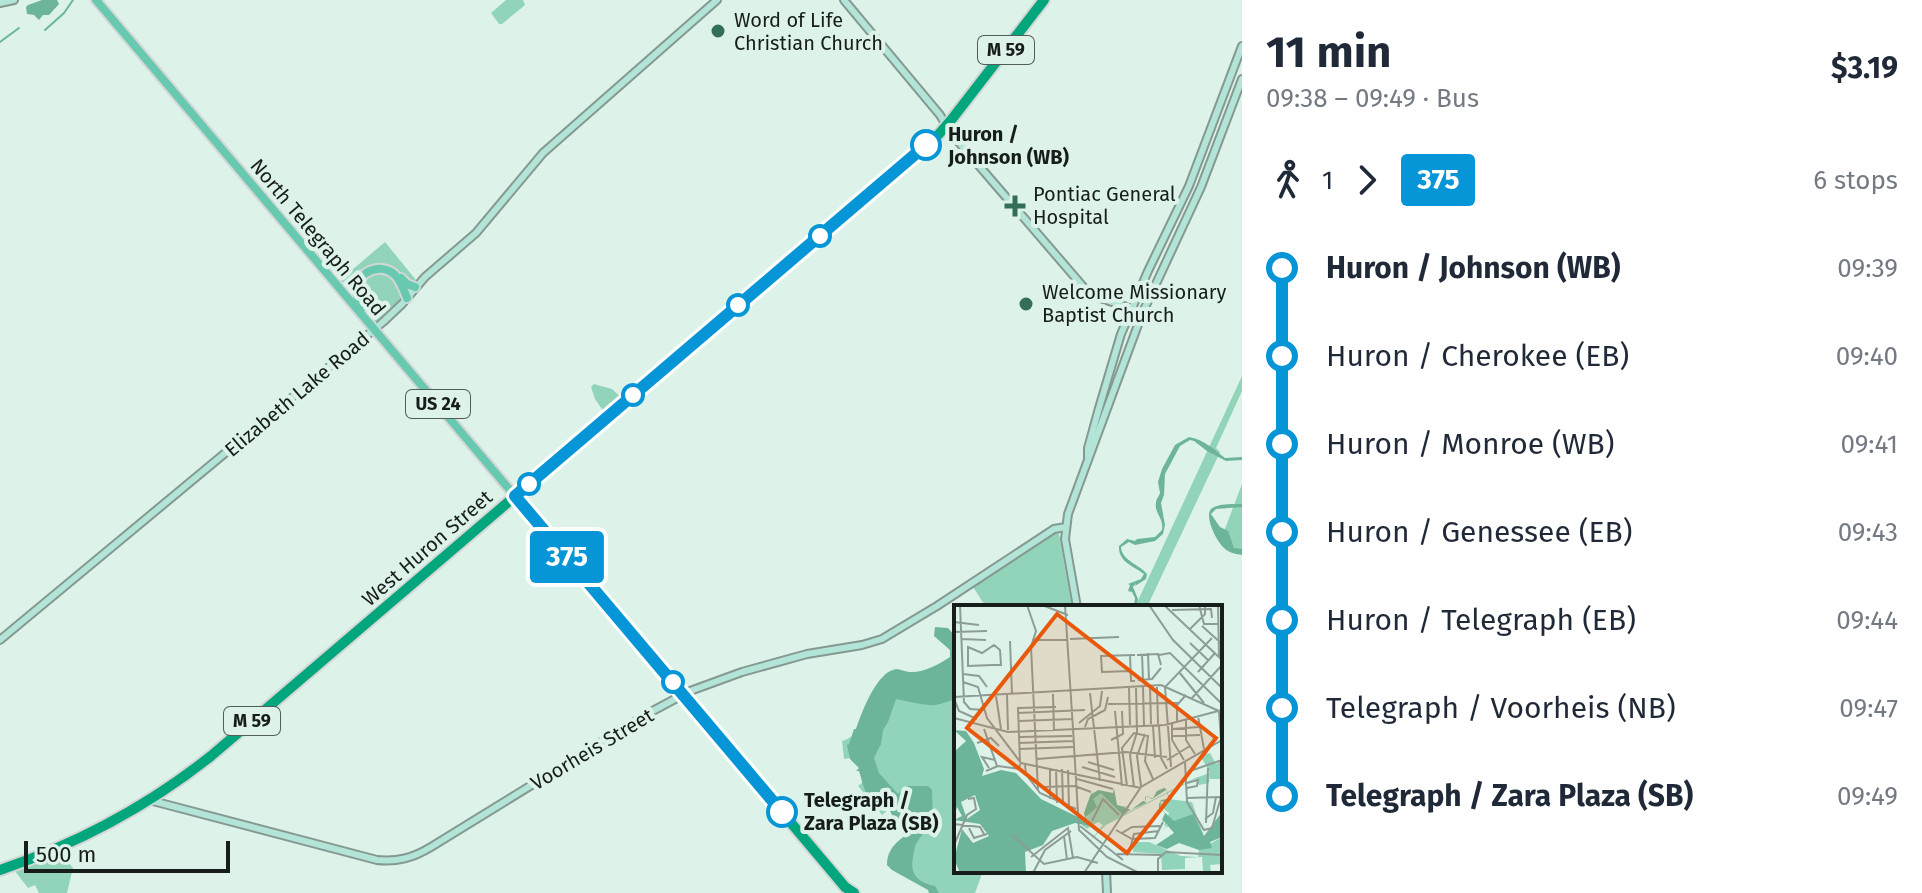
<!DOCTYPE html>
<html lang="en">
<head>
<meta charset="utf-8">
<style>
  :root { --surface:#fff; --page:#f2f2f3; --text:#1f2937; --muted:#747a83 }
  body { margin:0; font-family:"Fira Sans",sans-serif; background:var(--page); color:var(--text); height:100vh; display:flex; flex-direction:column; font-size:30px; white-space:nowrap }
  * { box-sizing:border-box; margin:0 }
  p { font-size:26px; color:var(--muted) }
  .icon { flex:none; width:44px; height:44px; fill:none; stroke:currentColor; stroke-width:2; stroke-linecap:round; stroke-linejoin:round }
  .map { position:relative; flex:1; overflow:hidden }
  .panel { display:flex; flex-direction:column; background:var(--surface); width:680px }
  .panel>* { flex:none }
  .badge { padding:0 16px; border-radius:6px; font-size:28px; line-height:52px }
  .scale { position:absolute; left:24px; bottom:20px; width:206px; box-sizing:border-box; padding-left:8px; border:4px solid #161d1a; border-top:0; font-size:22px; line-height:28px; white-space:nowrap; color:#161d1a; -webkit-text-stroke:6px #ddf3e9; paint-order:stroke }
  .map>.badge { position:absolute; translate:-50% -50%; box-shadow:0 0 0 4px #fff }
  .legs { display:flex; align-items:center; gap:12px; height:88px; padding:0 24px; font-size:26px }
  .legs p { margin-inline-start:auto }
  .overview { display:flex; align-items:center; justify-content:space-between; height:136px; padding:0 24px }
  h1 { font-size:44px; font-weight:700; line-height:60px }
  ul { padding:0 24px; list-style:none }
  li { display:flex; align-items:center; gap:28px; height:88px; font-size:30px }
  li i { display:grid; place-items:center; width:12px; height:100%; margin:0 10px; background:currentColor }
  li i::after { content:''; width:20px; height:20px; margin:-10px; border:6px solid; border-radius:50%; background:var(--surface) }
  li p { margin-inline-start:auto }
  li:first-child i { background:linear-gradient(#0000 50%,currentColor 0) }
  li:last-child i { background:linear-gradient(currentColor 50%,#0000 0) }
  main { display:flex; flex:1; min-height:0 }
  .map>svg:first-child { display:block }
  .green { fill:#92d4b9 }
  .water { fill:#6cb598 }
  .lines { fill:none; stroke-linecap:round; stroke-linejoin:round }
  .stream { stroke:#6cb598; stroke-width:2 }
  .secondary-casing { stroke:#859990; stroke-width:10 }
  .primary-casing { stroke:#d5d6d6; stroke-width:12 }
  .highway-casing { stroke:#d5d6d6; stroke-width:14 }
  .secondary { stroke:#b3e4d8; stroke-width:6 }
  .primary { stroke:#67cab0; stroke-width:8 }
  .highway { stroke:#01a67c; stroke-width:10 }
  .line-1-casing { stroke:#fff; stroke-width:18 }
  .line-1 { stroke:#0696d7; stroke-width:12 }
  .poi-dot { fill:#336e58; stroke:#ddf3e9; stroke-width:3 }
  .stop-1-dot { fill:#fff; stroke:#0696d7; stroke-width:4 }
  .labels { text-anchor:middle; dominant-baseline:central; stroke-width:8; stroke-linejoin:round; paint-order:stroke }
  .shield { fill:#ddf3e9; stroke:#525d58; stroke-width:2 }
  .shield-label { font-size:18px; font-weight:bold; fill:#161d1a }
  .poi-label { font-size:20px; fill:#161d1a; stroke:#ddf3e9; text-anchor:start }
  .stop-label { font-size:20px; font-weight:bold; fill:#161d1a; stroke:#ddf3e9; text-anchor:start }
  .street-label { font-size:20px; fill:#161d1a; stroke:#ddf3e9 }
  .inset-road { fill:none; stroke:#8d9d96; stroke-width:2 }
  .view { fill:#e8590c; fill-opacity:0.15; stroke:#e8590c; stroke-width:4 }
  .inset-edge { fill:none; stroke:#161d1a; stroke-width:4 }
</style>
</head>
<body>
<main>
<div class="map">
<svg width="1242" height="893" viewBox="0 0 1242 893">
  <rect width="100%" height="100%" fill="#ddf3e9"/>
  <!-- green -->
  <g class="green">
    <path d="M506,0H523L525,5L502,24H499L491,13Z"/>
    <path d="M385,242L416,280L412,283C403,280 402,275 396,270C377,256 361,272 347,283L339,281Z"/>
    <path d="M382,270L396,278L403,296L376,322C358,304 355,300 364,276Z"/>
    <path d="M1242,376V391L1216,448L1220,452L1147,607H1135Z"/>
    <path d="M594,384L612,389L621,397L604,412L595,399L591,387Z"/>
    <path d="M1242,484V552L1241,553L1220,542Z"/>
    <path d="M1057,532L1059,534L1072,607H986L973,587Z"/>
    <path d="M956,679V871H983L975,893H931V889L912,878L901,866L926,817L912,790L882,815L858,786L863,782V760L850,758L844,759L842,741C863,735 875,709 887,692Z"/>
    <path d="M61,853L73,868L67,893H39L35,885L28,888L15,871Z"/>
  </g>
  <!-- water -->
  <g class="water">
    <path d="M42,0H57L59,4L49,15H43L39,20L34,15L27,14L26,7L28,5Z"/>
    <path d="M1189,437C1203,439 1215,450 1225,458L1242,457V460L1226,461L1207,451L1194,441L1190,440L1180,446L1165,474L1164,495L1161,503L1165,525L1163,534L1155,541L1135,545L1129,542L1121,547C1122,561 1139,564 1147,574L1146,579L1135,586L1136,583L1133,587L1138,599L1136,607H1134L1135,598L1132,592L1128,591L1130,585L1128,584L1141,579L1144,574C1134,566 1118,562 1119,546L1127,539L1135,541L1137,539L1155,537L1162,530C1164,518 1154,513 1156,503C1156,499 1159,496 1160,493L1158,482L1162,469L1175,445Z"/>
    <path d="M1242,504V507L1216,509L1211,514L1220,527L1228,531L1234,548L1242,549V555C1236,554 1229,553 1224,548C1217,542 1204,517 1211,509C1218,503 1233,504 1242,504Z"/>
    <path d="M935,627L948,628L956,637V699C948,701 938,706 929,705C918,704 907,701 896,699L888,722L883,730L881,744L874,758L879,773L898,794L908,786H928L932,790C932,801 934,812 930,822C927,831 920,836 916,844C914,848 914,853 913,857C909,877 921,883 935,886L939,893H929L928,890L892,870L887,865C887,842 908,837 920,822L917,816L912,814L898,822L894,819L889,809C865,800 866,794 859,771H856L859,768L850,759L847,745L849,744L854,729H856C861,714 877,670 897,669C898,669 908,672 909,672C924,673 939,664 950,657V650L934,636Z"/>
  </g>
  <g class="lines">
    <!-- stream -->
    <g class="stream">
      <path d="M45,30L64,13L73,0"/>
      <path d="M0,42L19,28"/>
    </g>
    <defs>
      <g id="secondary">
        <path d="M844,0L940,115L950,132L1086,290L1097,297L1133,309L1137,313V320"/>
        <path d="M0,3L14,0"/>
        <path d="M1088,458V448L1099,408L1121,334L1148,271L1189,186L1242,46"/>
        <path d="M1077,607L1065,539L1068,514L1142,314L1201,187L1242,79"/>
        <path d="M0,640L383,322L402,304L425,277L476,233L543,153L717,0"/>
        <path d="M149,800L377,860C397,862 413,858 431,847L647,714L690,691L742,672L807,654L862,645L882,639L937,606L1054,529L1066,527"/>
        <path d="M1106,871L1107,893"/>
      </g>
      <g id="primary">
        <path d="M96,0L515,496"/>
        <path d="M401,278L407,284L415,287"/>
        <path d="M362,308C359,302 356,297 356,290C358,271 381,262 395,275C401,281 404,290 407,298"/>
      </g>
      <g id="highway">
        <path d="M515,496L835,875L845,887L854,893"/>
        <path d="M0,870C77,844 148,806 211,756L939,134L952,119L1044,0"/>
      </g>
    </defs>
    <!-- secondary casing -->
    <use href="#secondary" class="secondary-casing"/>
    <!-- primary casing -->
    <use href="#primary" class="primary-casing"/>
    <!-- highway casing -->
    <use href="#highway" class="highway-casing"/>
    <!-- secondary -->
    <use href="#secondary" class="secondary"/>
    <!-- primary -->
    <use href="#primary" class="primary"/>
    <!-- highway -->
    <use href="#highway" class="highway"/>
  </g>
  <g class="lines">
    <defs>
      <path id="line-1" d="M782,812L515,496L926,145"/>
    </defs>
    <!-- line-1 casing -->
    <use href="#line-1" class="line-1-casing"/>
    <!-- line-1 -->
    <use href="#line-1" class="line-1"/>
  </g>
  <!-- markers -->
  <g class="poi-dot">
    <circle cx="718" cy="31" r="8"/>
    <path d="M1011 194h8v8h8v8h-8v8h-8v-8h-8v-8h8z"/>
    <circle cx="1026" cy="304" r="8"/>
  </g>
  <g class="stop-1-dot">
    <circle cx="926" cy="145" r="14"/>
    <circle cx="820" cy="236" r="10"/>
    <circle cx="738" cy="305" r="10"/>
    <circle cx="633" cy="395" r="10"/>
    <circle cx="529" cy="484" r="10"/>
    <circle cx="673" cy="682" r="10"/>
    <circle cx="782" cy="812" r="14"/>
  </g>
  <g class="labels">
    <!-- shield labels -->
    <g class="shield">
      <rect x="978" y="36" width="56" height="28" rx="6"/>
      <rect x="406" y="390" width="64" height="28" rx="6"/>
      <rect x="224" y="707" width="56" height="28" rx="6"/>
    </g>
    <g class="shield-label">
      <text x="1006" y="50">M 59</text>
      <text x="438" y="404">US 24</text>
      <text x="252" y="721">M 59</text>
    </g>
    <!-- poi labels -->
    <g class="poi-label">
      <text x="734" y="20">Word of Life<tspan x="734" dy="23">Christian Church</tspan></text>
      <text x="1033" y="194">Pontiac General<tspan x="1033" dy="23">Hospital</tspan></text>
      <text x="1042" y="292">Welcome Missionary<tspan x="1042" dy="23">Baptist Church</tspan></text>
    </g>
    <!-- stop labels -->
    <g class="stop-label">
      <text x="948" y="134">Huron /<tspan x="948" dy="23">Johnson (WB)</tspan></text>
      <text x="804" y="800">Telegraph /<tspan x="804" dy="23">Zara Plaza (SB)</tspan></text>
    </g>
    <!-- street labels -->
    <g class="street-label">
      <text transform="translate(318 237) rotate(50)">North Telegraph Road</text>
      <text transform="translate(297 394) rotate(-40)">Elizabeth Lake Road</text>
      <text transform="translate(427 548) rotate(-41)">West Huron Street</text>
      <text transform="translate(592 749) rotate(-31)">Voorheis Street</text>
    </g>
  </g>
  <!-- overview -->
  <g transform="translate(954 605)">
    <rect width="268" height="268" fill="#ddf3e9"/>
    <path d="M256,148L262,159L268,155V174H256V170L255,178L245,180L241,174L152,220L136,236L149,220L144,217L133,224L128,220L140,201H134L137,188L147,186L162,200L175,202L173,208L241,173L256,168L246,150ZM215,194L238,197L250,232L227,218L210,221L215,208L205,200ZM268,232V259L256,260L257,268L249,266L248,252L231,253V264L208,265L207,249L179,247L180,237H195L227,251L244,252L245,245Z" fill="#92d4b9"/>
    <path d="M0,125L12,126L20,138L30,164L28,171L47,165L62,168L87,194L132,216L130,208L136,191L144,185L159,188L160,183L163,200L177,205L189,196L192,197L191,193L192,191H193L197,193H199L203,186L210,183L212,184L214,190L217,192L218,194L213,198L207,196L206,203L220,216L239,209L250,231L268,207V232L256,237L258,243L245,245L225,238L213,244L202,240L220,228L214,221L209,225L214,220L208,215L211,208L205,203V199L207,195L218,193L214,191L212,185L198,194L192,191V198L168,209L147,188L139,194L143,202L132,212L135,221L121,218L98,226L89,240L71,247L72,268H6L0,254L8,224L19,238L35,231L26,219L0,215L8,211L3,202L0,212V147L12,136ZM21,190L26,205L13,214L7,197Z" fill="#6cb598" fill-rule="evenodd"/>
    <path class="inset-road" d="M6,0L10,97L16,104L30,105M73,0L82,26L77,42L84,185M88,0L114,10M111,0L119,124M195,0L219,35L268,83M210,0L268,55M245,0L250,19H264M264,0L265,52M218,5L257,4L258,13M0,17L25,20M248,21L267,38M236,24L251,9V0M0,27L33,26M7,34L32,35M116,34L165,32M78,35H113M56,36L58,89M236,38L254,55M194,48L195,75M188,49L189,75M176,50L177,76H181M183,50L204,49L207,60M205,50L216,48L268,99M13,61L39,60M14,61V42L28,48L40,40L46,45L47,60H39M176,66L148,67L147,51L181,50M225,67L250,98M244,67L261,48M9,69L25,71L33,82M184,75L198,74L207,63M9,77L24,82L33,113L67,158L187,183M189,82L190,121M196,82L197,119M203,82L204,119M175,83L176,120M136,88L146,176M99,89L100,126M53,90L54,125M42,91L47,124M0,92L207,80L265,106M238,93L268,60M0,94L5,106L23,114M154,99L224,98M161,106L168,181M265,107L267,134M64,108L131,105M244,111L250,144M0,113L54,127L211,120L268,105M232,115V135L241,149M65,116L118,114M223,116V100L232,90M125,118L146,101L148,86M218,119V135L230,155M199,121L201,153M205,121L207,153L213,164M131,122L134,114L151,105L154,92M30,124L43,161M119,124L125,225L153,252L185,268M218,124L245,122M219,131L246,130M65,132L118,131M157,135L169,129L168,106M23,138L37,133L45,141M65,138L119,136M65,144L119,142M83,154L172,147L213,152M213,155L236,141M66,157L64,103L102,102M134,157L160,165M231,157L233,197L250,225L258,223L267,192M71,160L72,169L86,188L122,204M128,162L161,172M217,162L211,82L258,33M35,163L28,152L41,155M96,163V194M102,164L103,198M108,164L109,199M114,165L115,202M239,165L268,155M32,166L44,161L65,164L66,159M123,174L159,184M173,181L168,143L180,128L194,131L191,156L199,174M187,181L183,151L191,129M90,182L121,181L137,187M180,182L176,150L183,127L182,83M233,183L243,181L244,175L233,178M233,193L267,192M251,214L259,208L262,192M138,216L149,194L165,210M252,218L254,163M0,219L26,222L30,229M126,221L169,255M15,223L20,233L33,229M162,225L178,234L201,233L209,217M168,228L178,222L206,221M58,230L90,259L123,252L144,258M110,231L113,255M0,240L13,210L22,204L20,193L14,194M175,248L180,229L205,226M163,249L207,250M77,252L114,223L119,253M79,268L91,245L117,226M130,268L187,182L268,135M204,268V254L212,247L268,250"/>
    <path class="view" d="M103,9L262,133L173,248L13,123Z"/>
    <rect width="268" height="268" class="inset-edge"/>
  </g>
</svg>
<div class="scale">500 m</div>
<b class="badge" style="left:567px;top:557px;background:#0696d7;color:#fff">375</b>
</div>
<section class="panel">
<div class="overview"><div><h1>11 min</h1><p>09:38 – 09:49 · Bus</p></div><b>$3.19</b></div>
<div class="legs"><svg class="icon" aria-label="walk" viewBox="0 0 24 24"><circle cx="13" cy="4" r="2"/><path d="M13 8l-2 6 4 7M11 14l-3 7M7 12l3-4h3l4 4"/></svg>1<svg class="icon" aria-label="forward" viewBox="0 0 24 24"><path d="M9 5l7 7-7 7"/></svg><b class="badge" style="background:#0696d7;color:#fff">375</b><p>6 stops</p></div>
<ul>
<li><i style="color:#0696d7"></i><b>Huron / Johnson (WB)</b><p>09:39</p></li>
<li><i style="color:#0696d7"></i><span>Huron / Cherokee (EB)</span><p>09:40</p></li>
<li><i style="color:#0696d7"></i><span>Huron / Monroe (WB)</span><p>09:41</p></li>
<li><i style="color:#0696d7"></i><span>Huron / Genessee (EB)</span><p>09:43</p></li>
<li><i style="color:#0696d7"></i><span>Huron / Telegraph (EB)</span><p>09:44</p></li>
<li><i style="color:#0696d7"></i><span>Telegraph / Voorheis (NB)</span><p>09:47</p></li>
<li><i style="color:#0696d7"></i><b>Telegraph / Zara Plaza (SB)</b><p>09:49</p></li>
</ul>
</section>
</main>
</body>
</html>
